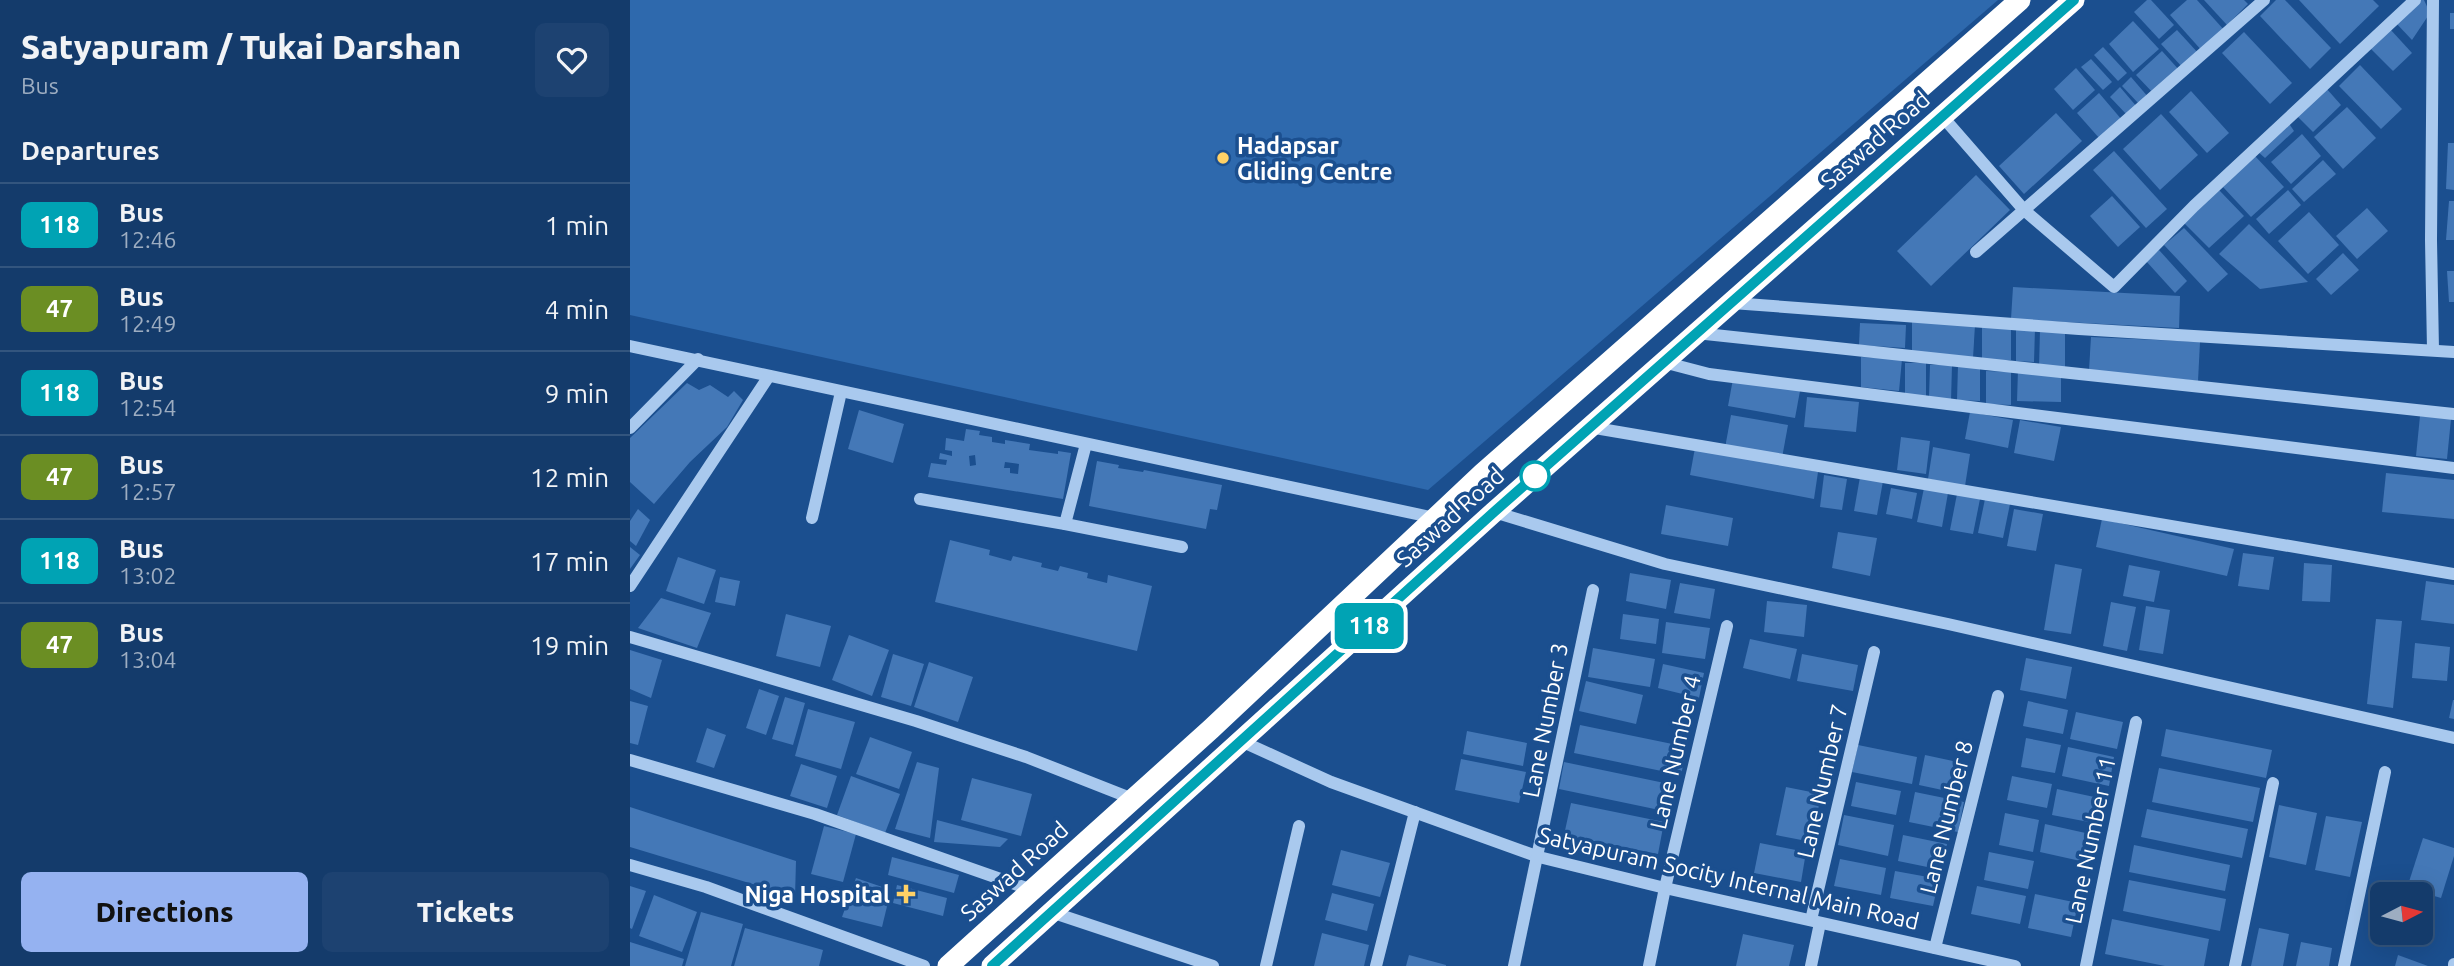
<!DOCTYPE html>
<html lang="en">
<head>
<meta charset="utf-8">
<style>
  :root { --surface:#143b6b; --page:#1d4271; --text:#f1f3f6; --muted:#9dadc1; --line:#33557e; --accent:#95b2f1 }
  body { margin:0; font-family:Ubuntu,sans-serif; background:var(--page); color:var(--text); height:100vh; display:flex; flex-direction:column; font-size:26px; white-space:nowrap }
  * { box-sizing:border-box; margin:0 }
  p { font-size:23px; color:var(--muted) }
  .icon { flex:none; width:38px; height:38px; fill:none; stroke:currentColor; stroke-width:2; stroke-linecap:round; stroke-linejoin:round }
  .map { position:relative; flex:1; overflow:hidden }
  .panel { display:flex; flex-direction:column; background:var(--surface); width:630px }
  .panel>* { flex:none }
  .badge { padding:0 14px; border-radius:10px; font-size:24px; line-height:46px }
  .needle { width:46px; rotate:84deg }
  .controls { position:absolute; left:1740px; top:882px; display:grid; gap:14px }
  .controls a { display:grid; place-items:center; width:63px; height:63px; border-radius:10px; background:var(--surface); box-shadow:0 7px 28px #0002,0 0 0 2px var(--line); font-size:35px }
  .map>.badge { position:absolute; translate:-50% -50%; box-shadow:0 0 0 4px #fff }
  h2 { padding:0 21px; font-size:26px; line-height:63px }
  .round { display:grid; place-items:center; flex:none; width:74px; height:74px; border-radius:10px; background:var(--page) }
  .head { display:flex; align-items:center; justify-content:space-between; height:119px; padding:0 21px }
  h1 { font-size:33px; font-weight:800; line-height:52px }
  .action { display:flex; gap:14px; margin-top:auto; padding:14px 21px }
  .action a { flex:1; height:80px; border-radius:10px; background:var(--accent); color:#111; font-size:28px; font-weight:800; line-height:80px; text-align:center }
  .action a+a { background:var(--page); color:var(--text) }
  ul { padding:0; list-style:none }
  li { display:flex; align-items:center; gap:21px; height:84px; padding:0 21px; border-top:2px solid var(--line) }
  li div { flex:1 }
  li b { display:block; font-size:26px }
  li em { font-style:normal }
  li .badge { min-width:77px; font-weight:700; text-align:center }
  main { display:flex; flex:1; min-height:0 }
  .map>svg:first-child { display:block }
  .green { fill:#2e69ad }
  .building { fill:#4478b7; fill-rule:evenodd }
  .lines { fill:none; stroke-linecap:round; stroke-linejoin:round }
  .minor { stroke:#a9c9ee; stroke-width:12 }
  .highway { stroke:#fff; stroke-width:21 }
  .line-casing { stroke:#fff; stroke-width:16 }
  .line { stroke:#00a3b4; stroke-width:10 }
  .poi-dot { fill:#ffd166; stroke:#1b4f8f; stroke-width:2.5 }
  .stop-dot { fill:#fff; stroke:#00a3b4; stroke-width:3.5 }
  .labels { text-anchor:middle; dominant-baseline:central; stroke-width:7; stroke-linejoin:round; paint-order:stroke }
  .street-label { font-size:23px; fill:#fff; stroke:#1b4f8f }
  .poi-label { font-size:23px; font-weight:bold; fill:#fff; stroke:#1b4f8f; text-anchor:start }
</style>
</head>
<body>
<main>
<section class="panel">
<div class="head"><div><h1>Satyapuram / Tukai Darshan</h1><p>Bus</p></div><a class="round"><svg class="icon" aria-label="heart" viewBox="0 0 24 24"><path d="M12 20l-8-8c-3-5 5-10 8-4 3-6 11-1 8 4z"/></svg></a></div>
<h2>Departures</h2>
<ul>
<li><span class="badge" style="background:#00a3b4;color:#fff">118</span><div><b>Bus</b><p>12:46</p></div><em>1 min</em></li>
<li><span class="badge" style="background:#6b8e23;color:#fff">47</span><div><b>Bus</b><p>12:49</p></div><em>4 min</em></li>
<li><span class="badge" style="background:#00a3b4;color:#fff">118</span><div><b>Bus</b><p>12:54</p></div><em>9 min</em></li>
<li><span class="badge" style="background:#6b8e23;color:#fff">47</span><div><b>Bus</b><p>12:57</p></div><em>12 min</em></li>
<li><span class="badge" style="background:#00a3b4;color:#fff">118</span><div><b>Bus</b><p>13:02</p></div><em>17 min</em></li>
<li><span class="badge" style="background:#6b8e23;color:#fff">47</span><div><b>Bus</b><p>13:04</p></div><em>19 min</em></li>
</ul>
<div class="action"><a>Directions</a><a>Tickets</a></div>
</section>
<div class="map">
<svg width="1824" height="966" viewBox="0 0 1824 966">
  <rect width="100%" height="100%" fill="#1b4f8f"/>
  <!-- green -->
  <path class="green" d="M0,0H1368L798,490L0,315Z"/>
  <!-- building -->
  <g class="building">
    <path d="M1517,0H1521L1544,25L1529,39L1504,12Z"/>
    <path d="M1557,0H1567L1595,31L1573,52L1540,15Z"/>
    <path d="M1574,0H1614L1618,4L1597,25Z"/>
    <path d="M1646,0H1655L1701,48L1680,69L1630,16Z"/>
    <path d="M1669,0H1743L1749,6L1710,44Z"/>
    <path d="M1791,0H1794L1800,13L1782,40L1766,23Z"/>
    <rect x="1820" y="13" width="4" height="16"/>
    <path d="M1503,21L1529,49L1503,72L1479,44Z"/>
    <path d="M1760,29L1782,53L1763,71L1740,48Z"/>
    <path d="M1547,30L1569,54L1553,68L1531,44Z"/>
    <path d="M1614,32L1662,83L1640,104L1592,53Z"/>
    <path d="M1473,47L1497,73L1488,81L1464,55Z"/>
    <path d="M1532,51L1550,71L1524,94L1506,75Z"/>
    <path d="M1461,59L1482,82L1473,90L1451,67Z"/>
    <path d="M1730,65L1772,109L1751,129L1709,86Z"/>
    <path d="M1446,68L1465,90L1443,110L1424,89Z"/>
    <path d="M1501,77L1519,98L1510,105L1492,86Z"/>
    <path d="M1490,87L1507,107L1498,116L1480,97Z"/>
    <path d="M1696,88L1711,105L1683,132L1666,115Z"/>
    <path d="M1561,91L1599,133L1577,153L1539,112Z"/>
    <path d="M1469,93L1492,120L1470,139L1447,113Z"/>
    <path d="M1717,107L1746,138L1713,169L1684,137Z"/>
    <path d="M1426,113L1452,141L1394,194L1369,166Z"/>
    <path d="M1531,114L1568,155L1530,190L1493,149Z"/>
    <path d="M1658,122L1664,131L1635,158L1627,151Z"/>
    <path d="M1672,134L1691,156L1661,184L1641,162Z"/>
    <path d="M1818,143H1824V190L1816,189Z"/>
    <path d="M1484,151L1537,209L1516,228L1463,170Z"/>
    <path d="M1625,156L1654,187L1621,217L1593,187Z"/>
    <path d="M1693,160L1706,174L1674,202L1662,189Z"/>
    <path d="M1346,175L1380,210L1301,286L1267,251Z"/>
    <path d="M1589,190L1614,216L1579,248L1554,223Z"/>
    <path d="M1658,190L1671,205L1639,234L1626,219Z"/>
    <path d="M1482,196L1510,227L1488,247L1460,216Z"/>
    <path d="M1819,201H1824V240H1816Z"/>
    <path d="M1737,208L1758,231L1727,259L1706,236Z"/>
    <path d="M1679,212L1709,245L1678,274L1648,241Z"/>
    <path d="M1619,224L1678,282L1630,289L1589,254Z"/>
    <path d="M1554,228L1598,274L1578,292L1534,245Z"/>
    <path d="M1529,250L1557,281L1545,293L1516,261Z"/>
    <path d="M1713,253L1729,270L1701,295L1686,279Z"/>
    <path d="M1817,271H1824V302H1819Z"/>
    <path d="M1383,287L1550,296L1549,328L1381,319Z"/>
    <path d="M1282,322L1345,325L1343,358L1282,352Z"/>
    <path d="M1230,323L1276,325L1275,348L1229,345Z"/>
    <path d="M1352,325L1381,326V360H1352Z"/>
    <path d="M1386,327L1405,328L1404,362L1386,361Z"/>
    <path d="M1410,330L1435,331V368H1409Z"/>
    <path d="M1461,337L1570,342L1568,381L1459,370Z"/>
    <path d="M1231,357L1272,359L1269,391L1231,387Z"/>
    <path d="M1275,363H1296V398L1275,394Z"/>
    <path d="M1300,365H1322L1321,401L1299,397Z"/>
    <path d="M1328,365L1350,366V401L1327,400Z"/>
    <path d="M1388,370L1431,376V402L1387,401Z"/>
    <path d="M1356,371L1381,372V405L1356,404Z"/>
    <path d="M1103,379L1170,391L1165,418L1098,406Z"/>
    <path d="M57,383L69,390L80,385L98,397L104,391L113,400L97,427L60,462L24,504L0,482V438Z"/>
    <path d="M1177,397L1229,402L1226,432L1174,427Z"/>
    <path d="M229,410L274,424L263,463L218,449Z"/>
    <path d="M1340,412L1383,420L1378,448L1335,439Z"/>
    <path d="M1101,415L1158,425L1152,458L1095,448Z"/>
    <path d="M1790,416L1821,419L1817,459L1786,456Z"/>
    <path d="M1390,420L1431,427L1424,461L1384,453Z"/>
    <path d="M336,429L350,431L349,435L362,437V442L375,444V440L400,444L399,450L428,454V451L441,453L433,499L298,477L301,463L316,465L317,460L309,459L310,453L322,456V451L315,450L316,438L334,441ZM345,455L346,465L340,466L339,456ZM375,462L389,464L388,474L380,473V468H374Z"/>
    <path d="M1271,437L1300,441L1296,474L1267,470Z"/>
    <path d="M1303,447L1340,454L1335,486L1298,479Z"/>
    <path d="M1065,448L1188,472L1184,499L1060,475Z"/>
    <path d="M467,461L489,465L488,468L513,472L514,470L592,485L587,510L580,509L576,529L459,506Z"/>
    <path d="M1756,473L1824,480V519L1752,512Z"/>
    <path d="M1194,475L1217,479L1212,510L1190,507Z"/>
    <path d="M1230,477L1253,481L1247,515L1224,511Z"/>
    <path d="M1261,488L1287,493L1282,519L1256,514Z"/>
    <path d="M1294,488L1318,493L1312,527L1287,522Z"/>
    <path d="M1327,494L1350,499L1343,534L1320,530Z"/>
    <path d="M1355,499L1380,504L1373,538L1348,533Z"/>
    <path d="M1036,505L1103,518L1098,546L1031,534Z"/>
    <path d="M8,509L20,520L6,546L0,541V521Z"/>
    <path d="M1384,509L1413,514L1406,551L1377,546Z"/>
    <path d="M1472,519L1604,549L1597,576L1466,547Z"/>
    <path d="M1208,532L1247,538L1240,576L1202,568Z"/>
    <path d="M320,540L360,550L359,555L381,561L383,556L412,563L411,567L428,571L430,566L458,573L457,578L477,583L478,575L522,586L507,651L305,602Z"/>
    <path d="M0,547L10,555L0,569Z"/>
    <path d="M1613,553L1644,557L1639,590L1608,586Z"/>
    <path d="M48,557L86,570L74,604L36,591Z"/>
    <path d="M1674,563L1702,565L1700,602L1672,601Z"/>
    <path d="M1425,564L1452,569L1441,634L1414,630Z"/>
    <path d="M1499,565L1530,571L1524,602L1493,596Z"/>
    <path d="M1000,573L1041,580L1036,609L996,601Z"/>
    <path d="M90,577L110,581L105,606L85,602Z"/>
    <path d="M1796,581L1824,585V624L1791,620Z"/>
    <path d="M1050,583L1085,589L1080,619L1044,613Z"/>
    <path d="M31,598L81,613L67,648L8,628Z"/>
    <path d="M1137,601L1177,605L1174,637L1134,632Z"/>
    <path d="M1481,602L1506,607L1497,651L1473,646Z"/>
    <path d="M1516,606L1540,610L1533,654L1509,650Z"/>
    <path d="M156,614L201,626L190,667L146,656Z"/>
    <path d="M993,614L1029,619L1026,644L990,639Z"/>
    <path d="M1746,619L1772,621L1763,708L1737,704Z"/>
    <path d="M1036,622L1080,628L1075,659L1032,653Z"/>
    <path d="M219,635L259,650L242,696L202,680Z"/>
    <path d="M1120,639L1167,649L1160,679L1113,668Z"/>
    <path d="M1785,643L1820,647L1817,681L1782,678Z"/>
    <path d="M963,648L1025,659L1020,687L958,677Z"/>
    <path d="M0,650L32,660L21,698L0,689Z"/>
    <path d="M263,654L294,664L281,706L251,697Z"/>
    <path d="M1172,654L1228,665L1223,691L1167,681Z"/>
    <path d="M1396,658L1442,667L1436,699L1390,690Z"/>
    <path d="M299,662L343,677L328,722L284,707Z"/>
    <path d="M1033,664L1074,673L1069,698L1028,688Z"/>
    <path d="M956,681L1013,695L1006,724L949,711Z"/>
    <path d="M129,689L149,696L136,735L116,728Z"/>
    <path d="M155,697L175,703L163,745L142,739Z"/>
    <path d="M1823,700H1824V719L1819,718Z"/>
    <path d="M0,701L18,706L8,745L0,743Z"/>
    <path d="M1398,701L1438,710L1433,734L1393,726Z"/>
    <path d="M178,709L225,722L211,769L165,756Z"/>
    <path d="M1446,712L1493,722L1487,749L1440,739Z"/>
    <path d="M950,725L1057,747L1051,775L944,753Z"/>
    <path d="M77,728L96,735L84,768L66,762Z"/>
    <path d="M1536,729L1642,750L1636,778L1531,756Z"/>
    <path d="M837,731L897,743L893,766L833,754Z"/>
    <path d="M240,737L282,752L269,789L226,774Z"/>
    <path d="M1396,738L1431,745L1425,773L1391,767Z"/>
    <path d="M1228,745L1287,757L1282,784L1222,772Z"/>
    <path d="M1438,747L1484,757L1479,786L1432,776Z"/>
    <path d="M1295,755L1337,764L1331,794L1289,785Z"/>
    <path d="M831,759L896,772L889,803L825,790Z"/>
    <path d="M287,762L309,768L300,838L265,829Z"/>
    <path d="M934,762L1044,785L1039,812L929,789Z"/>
    <path d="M171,764L207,776L197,808L160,796Z"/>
    <path d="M1529,768L1630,788L1623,822L1522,802Z"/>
    <path d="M221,776L270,794L255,833L207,815Z"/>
    <path d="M1382,776L1422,784L1417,808L1377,800Z"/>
    <path d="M342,778L402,794L391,836L331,820Z"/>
    <path d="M1226,782L1271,791L1266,815L1221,806Z"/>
    <path d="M1156,787L1191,794L1182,842L1146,835Z"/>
    <path d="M1427,789L1469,798L1464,823L1422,815Z"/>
    <path d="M1285,792L1334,802L1328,832L1279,822Z"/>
    <path d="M941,803L1034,822L1028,854L934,835Z"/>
    <path d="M1649,805L1687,813L1676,865L1639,857Z"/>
    <path d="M0,807L166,861L165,897L0,847Z"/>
    <path d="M1517,809L1618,829L1612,858L1511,837Z"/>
    <path d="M1375,813L1409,820L1403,852L1369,845Z"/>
    <path d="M1214,815L1264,825L1258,856L1208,845Z"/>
    <path d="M1696,816L1732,822L1720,877L1685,870Z"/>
    <path d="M307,820L378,839L370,847L304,842Z"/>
    <path d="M1415,824L1460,834L1455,862L1410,852Z"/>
    <path d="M194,826L226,834L213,882L181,874Z"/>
    <path d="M1273,835L1317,844L1312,870L1268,861Z"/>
    <path d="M1793,838L1824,848V856L1811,898L1777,888Z"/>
    <path d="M1130,843L1176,852L1171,882L1124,873Z"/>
    <path d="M1504,845L1600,865L1595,891L1499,872Z"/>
    <path d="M711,850L760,863L750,897L702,885Z"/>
    <path d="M1359,852L1404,861L1398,889L1354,880Z"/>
    <path d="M262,857L329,875L324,893L258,875Z"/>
    <path d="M1210,859L1256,868L1251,895L1204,886Z"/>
    <path d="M1265,871L1309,879L1303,906L1260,898Z"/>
    <path d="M226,878L261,890L252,927L212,917Z"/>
    <path d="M1499,880L1596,899L1590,931L1493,911Z"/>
    <path d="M267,885L317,898L313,916L263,903Z"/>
    <path d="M0,886L16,891L2,929L0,928Z"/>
    <path d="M1347,886L1396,896L1390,924L1341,914Z"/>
    <path d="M702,893L744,904L737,931L695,920Z"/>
    <path d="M1405,894L1448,903L1441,937L1398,928Z"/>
    <path d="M24,895L67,912L52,952L9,936Z"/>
    <path d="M71,912L113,924L101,966H55Z"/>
    <path d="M1482,919L1579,939L1574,966H1535L1475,954Z"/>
    <path d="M115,928L193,950L189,966H104Z"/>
    <path d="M1629,928L1659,934L1653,966H1621Z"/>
    <path d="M692,933L739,945L734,966H684Z"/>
    <path d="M1113,934L1164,945L1159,966H1106Z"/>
    <path d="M0,942L54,959L52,966H0Z"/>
    <path d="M1671,942L1702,948L1699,966H1666Z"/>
    <path d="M779,955L816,965V966H776Z"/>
    <path d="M1768,955L1798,966H1765Z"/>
  </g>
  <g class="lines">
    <!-- minor -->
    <g class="minor">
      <path d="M1312,116L1394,210L1484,287L1564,206L1785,0"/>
      <path d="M1346,252L1634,0"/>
      <path d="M1102,303L1449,329L1824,352"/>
      <path d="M1066,333L1824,414"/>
      <path d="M0,346L805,518"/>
      <path d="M1803,350L1801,240L1803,0"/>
      <path d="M1033,362L1079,374L1824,468"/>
      <path d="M959,427L1824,574"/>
      <path d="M0,428L68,359"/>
      <path d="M290,499L435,524L552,547"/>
      <path d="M864,512L1035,564L1318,624L1824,738"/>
      <path d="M182,518L211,392"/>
      <path d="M435,524L456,444"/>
      <path d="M0,586L139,376"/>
      <path d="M0,637L286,721L396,757L503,799"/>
      <path d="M611,741L701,782L909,857L1035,888L1385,966"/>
      <path d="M0,760L185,814L402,890"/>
      <path d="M0,865L76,887L294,966"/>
      <path d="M421,912L583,966"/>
      <path d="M1181,920L1244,652"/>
      <path d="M1305,948L1368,696"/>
      <path d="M636,966L669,826"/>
      <path d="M746,966L785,812"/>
      <path d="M884,966L963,590"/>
      <path d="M1019,966L1035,888L1097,626"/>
      <path d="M1181,966L1190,923"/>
      <path d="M1456,966L1506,722"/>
      <path d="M1605,966L1643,783"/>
      <path d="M1714,966L1755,772"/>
      <path d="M1824,966V964"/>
    </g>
    <!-- highway -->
    <g class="highway">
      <path d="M318,966L581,729L852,474L1390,0"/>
      <path d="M362,966L864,512L1444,0"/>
    </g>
  </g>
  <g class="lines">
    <defs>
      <path id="line" d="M362,966L864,512L1444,0"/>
    </defs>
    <!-- line casing -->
    <use href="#line" class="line-casing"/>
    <!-- line -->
    <use href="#line" class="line"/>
  </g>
  <!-- markers -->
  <g class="poi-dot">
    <circle cx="593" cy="158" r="7"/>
    <path d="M272.5 883.5h7v7h7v7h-7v7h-7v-7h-7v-7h7z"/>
  </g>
  <circle class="stop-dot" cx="905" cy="476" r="14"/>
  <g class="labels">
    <!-- street labels -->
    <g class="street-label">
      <text transform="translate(1245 140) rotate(-41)">Saswad Road</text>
      <text transform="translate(820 517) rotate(-42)">Saswad Road</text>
      <text transform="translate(915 720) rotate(-79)">Lane Number 3</text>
      <text transform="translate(1045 752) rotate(-77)">Lane Number 4</text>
      <text transform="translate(1192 781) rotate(-77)">Lane Number 7</text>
      <text transform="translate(1316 817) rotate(-76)">Lane Number 8</text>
      <text transform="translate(1460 840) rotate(-78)">Lane Number 11</text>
      <text transform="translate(384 871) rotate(-42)">Saswad Road</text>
      <text transform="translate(1099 878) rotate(13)">Satyapuram Socity Internal Main Road</text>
    </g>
    <!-- poi labels -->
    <g class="poi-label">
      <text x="607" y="145">Hadapsar<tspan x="607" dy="26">Gliding Centre</tspan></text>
      <text x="260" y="894" text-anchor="end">Niga Hospital</text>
    </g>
  </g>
</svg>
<div class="controls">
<a><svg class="needle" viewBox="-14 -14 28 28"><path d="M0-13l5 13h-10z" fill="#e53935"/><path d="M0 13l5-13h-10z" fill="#9dadc1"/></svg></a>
</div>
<b class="badge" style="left:739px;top:626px;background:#00a3b4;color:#fff">118</b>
</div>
</main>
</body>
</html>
